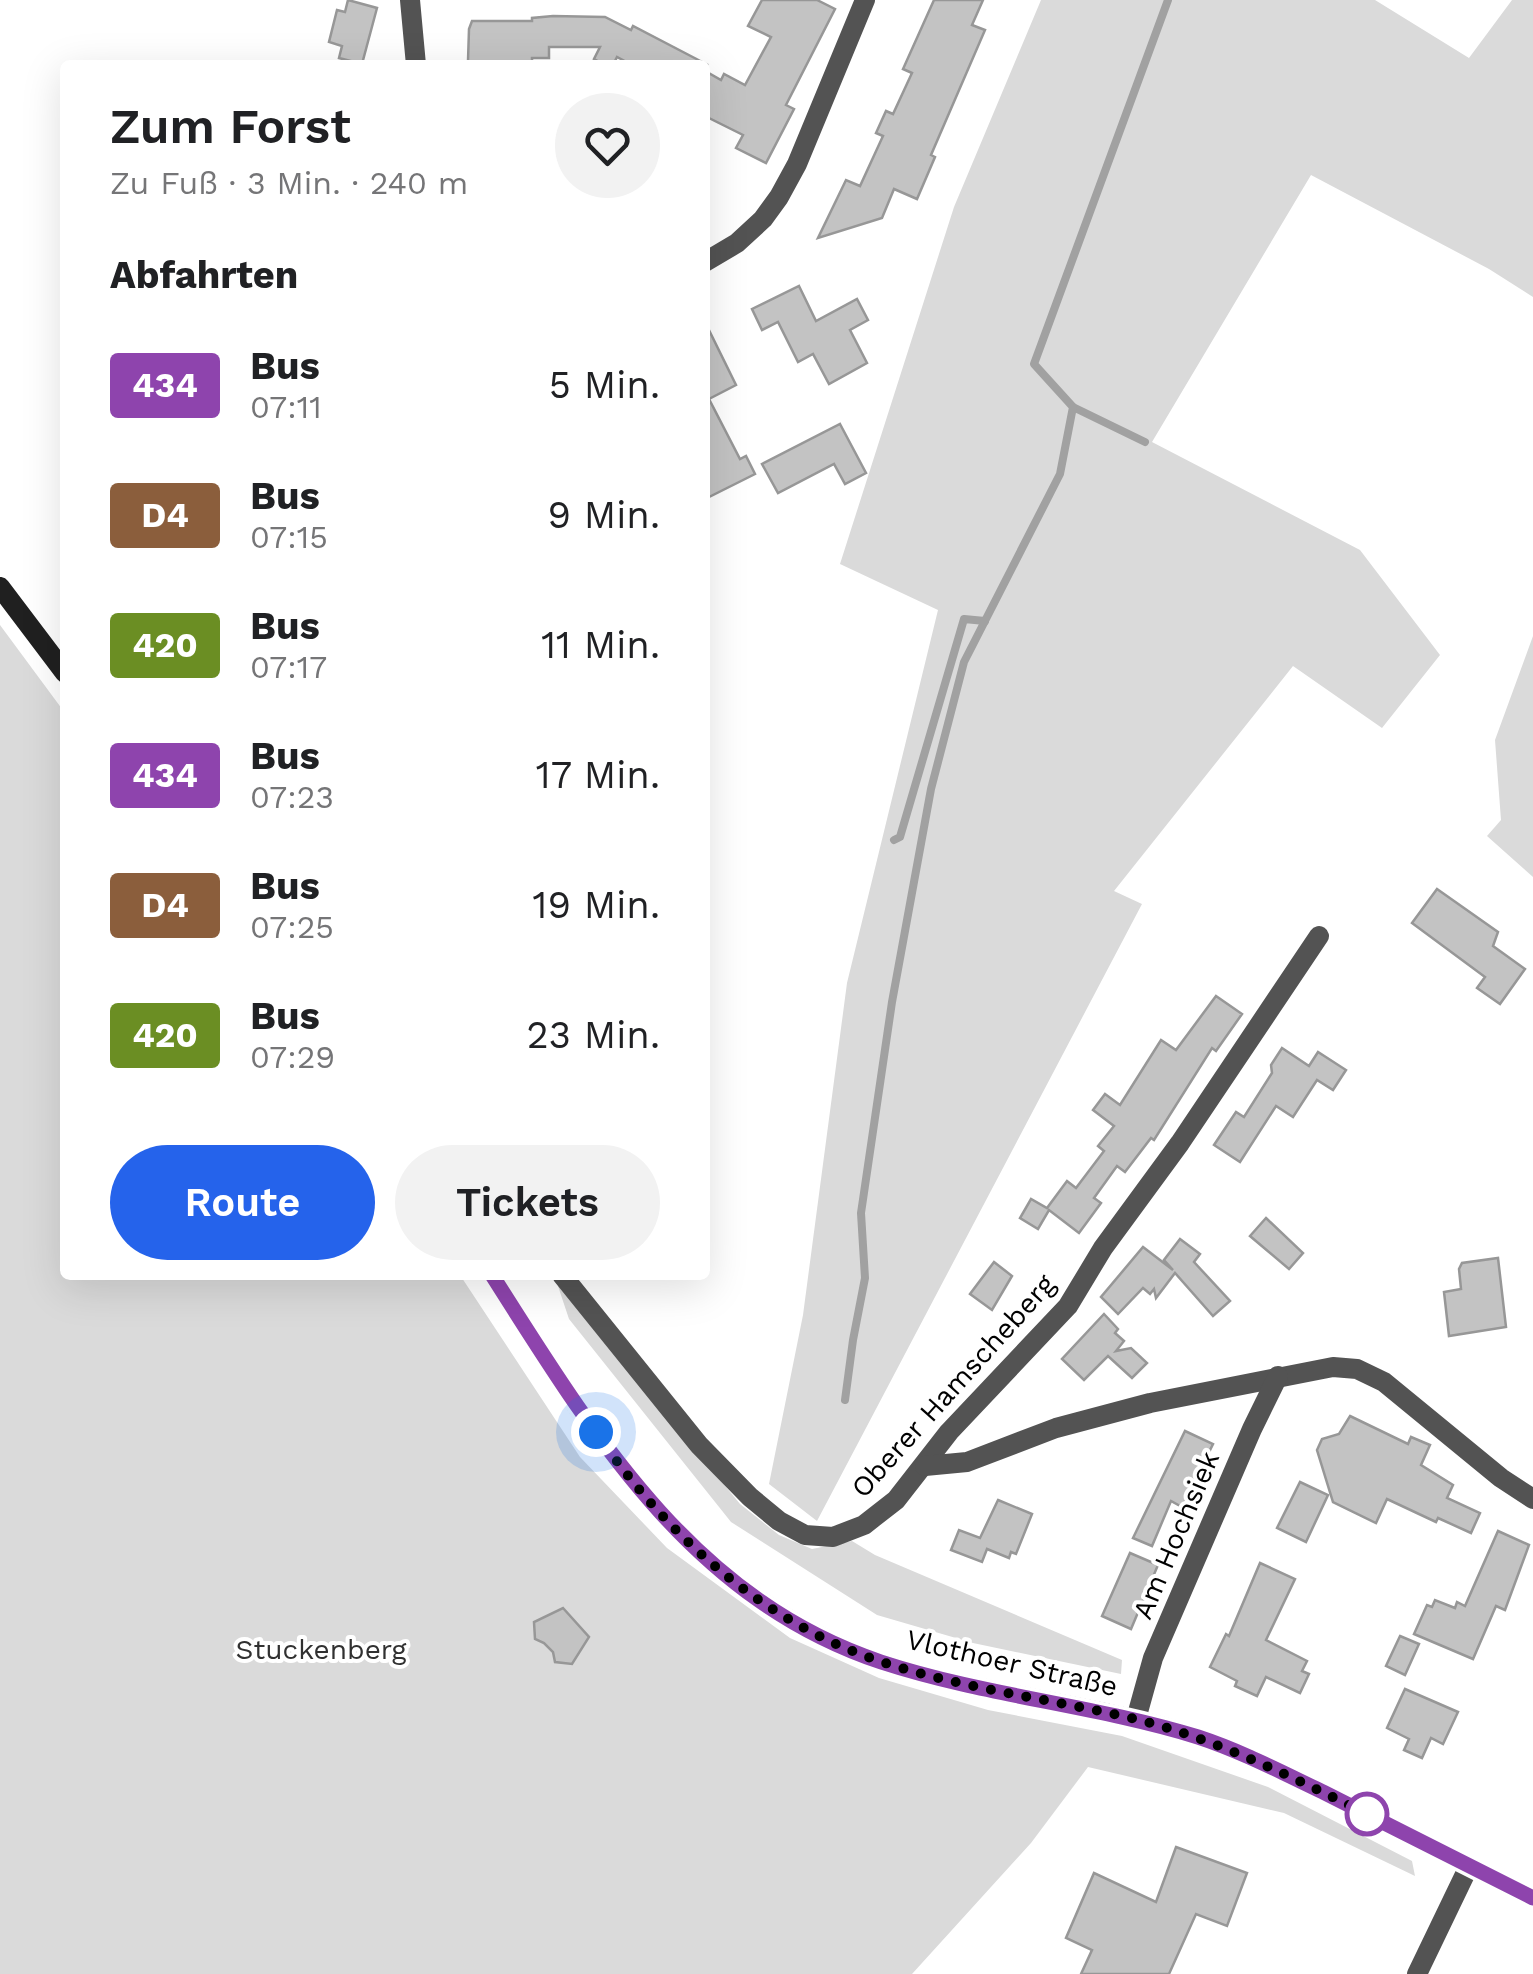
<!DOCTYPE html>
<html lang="de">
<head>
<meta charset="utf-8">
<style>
  :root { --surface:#fff; --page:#f2f2f2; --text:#202124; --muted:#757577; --accent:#2563eb }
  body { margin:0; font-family:"Work Sans",sans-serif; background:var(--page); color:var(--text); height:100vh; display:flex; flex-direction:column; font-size:38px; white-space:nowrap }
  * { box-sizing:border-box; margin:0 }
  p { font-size:32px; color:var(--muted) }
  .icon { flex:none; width:55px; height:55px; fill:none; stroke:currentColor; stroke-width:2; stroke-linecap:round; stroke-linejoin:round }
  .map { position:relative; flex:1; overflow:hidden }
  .details { position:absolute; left:60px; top:60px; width:650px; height:1220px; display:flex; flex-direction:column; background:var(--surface); border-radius:10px; box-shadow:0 10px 40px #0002 }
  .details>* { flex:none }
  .badge { padding:0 20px; border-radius:8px; font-size:35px; line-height:65px }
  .you { position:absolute; width:50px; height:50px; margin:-25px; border:8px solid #fff; border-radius:50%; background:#1a73e8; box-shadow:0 0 0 15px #1a73e833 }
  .map>.badge { position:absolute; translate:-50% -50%; box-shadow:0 0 0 5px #fff }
  h2 { padding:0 50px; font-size:38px; line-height:90px }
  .round { display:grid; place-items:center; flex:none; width:105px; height:105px; border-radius:52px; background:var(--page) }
  .head { display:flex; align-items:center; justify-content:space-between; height:170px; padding:0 50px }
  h1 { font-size:48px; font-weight:600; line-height:75px }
  .primary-button { display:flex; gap:20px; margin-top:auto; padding:20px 50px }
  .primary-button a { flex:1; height:115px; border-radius:60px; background:var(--accent); color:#fff; font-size:40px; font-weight:600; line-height:115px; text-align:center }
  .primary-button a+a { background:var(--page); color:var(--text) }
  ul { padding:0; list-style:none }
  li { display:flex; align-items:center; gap:30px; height:130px; padding:0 50px }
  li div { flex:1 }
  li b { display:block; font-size:38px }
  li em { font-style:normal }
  li .badge { min-width:110px; font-weight:700; text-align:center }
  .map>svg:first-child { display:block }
  .green { fill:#dadada }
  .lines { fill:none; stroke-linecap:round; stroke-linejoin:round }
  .stream { stroke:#a1a1a1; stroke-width:8 }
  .building { fill:#c3c3c3; stroke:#979797; stroke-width:2.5 }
  .minor { stroke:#535353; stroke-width:20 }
  .secondary { stroke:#202020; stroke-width:20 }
  .line-casing { stroke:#fff; stroke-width:22 }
  .line { stroke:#8e44ad; stroke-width:15 }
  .walk { stroke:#000; stroke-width:10; stroke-dasharray:0 18 }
  .stop-dot { fill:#fff; stroke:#8e44ad; stroke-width:5 }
  .labels { text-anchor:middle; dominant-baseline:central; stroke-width:8; stroke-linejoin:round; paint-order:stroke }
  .street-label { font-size:28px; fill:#000; stroke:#fff }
  .park-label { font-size:28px; fill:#313131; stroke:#fff }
</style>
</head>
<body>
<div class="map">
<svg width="1533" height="1974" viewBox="0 0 1533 1974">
  <rect width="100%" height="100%" fill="#fff"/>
  <!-- green -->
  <g class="green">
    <path d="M1041,0H1375L1469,58L1512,0H1533V297L1489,269L1311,175L1152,442L1360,550L1440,655L1382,728L1293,666L1114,891L1142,904L817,1521L769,1484L803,1315L847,983L938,610L840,564L954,207Z"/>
    <path d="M0,625L65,713V1275H460L580,1457L667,1548L790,1638L879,1678L988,1710L1122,1736L1268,1787L1412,1861L1415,1876L1284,1813L1088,1767L1031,1843L912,1974H0Z"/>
    <path d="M1533,636V877L1487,836L1501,820L1495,740Z"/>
    <path d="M556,1280L740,1504L779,1535L812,1549L852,1541L875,1555L1122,1660L1121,1674L973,1643L877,1615L731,1522L569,1319Z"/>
  </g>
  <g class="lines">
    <!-- stream -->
    <g class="stream">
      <path d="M1073,407L1145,442"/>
      <path d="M894,840L900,837L964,619L985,621"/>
      <path d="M845,1400L853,1340L865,1278L861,1213L892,1002L931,789L964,662L1060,474L1073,407L1034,364L1168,0"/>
    </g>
  </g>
  <!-- building -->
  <g class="building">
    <path d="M348,0L377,8L362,64L339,58L342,46L329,42L337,10L345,12Z"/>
    <path d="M762,0H817L835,9L786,105L794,109L766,163L736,148L743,135L705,116V71L721,80L724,74L745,85L771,37L748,26Z"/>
    <path d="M934,0H983L972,25L985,30L931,155L935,157L917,199L894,189L882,218L818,238L846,180L860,186L883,136L876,133L886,111L893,114L912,73L903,69Z"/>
    <path d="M553,16L605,17L631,30L633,26L708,65H632L617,57L613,65H605L594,59L600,47H549V58H532V65L468,61L469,29L472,21H532V18Z"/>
    <path d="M799,286L816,321L857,299L868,320L850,330L867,363L829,384L813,354L798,362L778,322L762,330L752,309Z"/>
    <path d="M705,322L736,385L709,399L740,459L746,456L755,474L705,499Z"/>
    <path d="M840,424L866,473L845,484L834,464L778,493L762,464Z"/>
    <path d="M1437,889L1498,932L1493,946L1525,969L1500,1004L1477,988L1485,977L1412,923Z"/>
    <path d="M1216,996L1242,1014L1216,1051L1212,1048L1154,1140L1151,1138L1125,1172L1117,1166L1094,1198L1101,1203L1079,1233L1049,1210L1038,1229L1020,1218L1031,1199L1047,1208L1067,1181L1076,1188L1104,1151L1098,1146L1114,1126L1093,1110L1105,1094L1120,1105L1161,1040L1176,1050Z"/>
    <path d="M1282,1048L1309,1066L1318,1052L1346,1070L1333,1090L1317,1080L1293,1117L1276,1106L1240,1162L1214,1145L1236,1112L1244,1117L1272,1073L1271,1065Z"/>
    <path d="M1266,1218L1303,1253L1289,1269L1250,1236Z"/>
    <path d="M1180,1239L1200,1254L1194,1262L1230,1301L1213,1316L1175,1273L1156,1298L1154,1289L1150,1294L1143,1288L1118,1314L1101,1297L1143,1247L1173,1270L1164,1260Z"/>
    <path d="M1498,1258L1506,1327L1449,1336L1444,1292L1461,1289L1459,1269L1462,1263Z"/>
    <path d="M994,1262L1012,1276L992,1310L970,1294Z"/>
    <path d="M1104,1314L1118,1329L1115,1333L1124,1341L1116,1351L1131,1348L1147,1363L1132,1378L1108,1356L1084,1380L1062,1359Z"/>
    <path d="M1350,1416L1408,1444L1411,1437L1430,1445L1421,1465L1453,1485L1447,1498L1480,1513L1471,1533L1438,1518L1436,1522L1387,1499L1376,1523L1333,1502L1317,1450L1322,1439L1339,1434Z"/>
    <path d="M1185,1431L1213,1444L1182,1507L1171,1501L1152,1546L1133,1538Z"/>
    <path d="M1300,1482L1328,1495L1306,1542L1277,1528Z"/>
    <path d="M998,1500L1032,1514L1016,1554L1011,1552L1009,1558L987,1549L982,1562L951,1550L959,1530L980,1538Z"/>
    <path d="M1498,1531L1529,1545L1505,1610L1496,1606L1473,1659L1414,1634L1427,1605L1432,1607L1435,1600L1455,1608L1457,1602L1465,1606Z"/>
    <path d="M1130,1553L1158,1565L1131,1629L1102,1616Z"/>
    <path d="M1260,1563L1295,1579L1266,1640L1307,1661L1302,1671L1309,1674L1300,1693L1266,1677L1257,1696L1235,1686L1237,1681L1210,1667L1226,1634L1229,1636Z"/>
    <path d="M563,1608L589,1637L572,1664L555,1662L553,1652L544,1643L535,1639L534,1622Z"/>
    <path d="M1400,1636L1419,1644L1405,1675L1386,1666Z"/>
    <path d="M1405,1689L1458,1712L1443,1744L1431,1738L1422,1758L1404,1750L1409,1739L1387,1728Z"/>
    <path d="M1176,1847L1247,1873L1227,1926L1196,1914L1169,1974H1081L1092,1950L1066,1938L1094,1873L1156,1902Z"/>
  </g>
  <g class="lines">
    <!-- minor -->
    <g class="minor">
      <path d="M410,0L416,65"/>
      <path d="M705,262L737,243L763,219L779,197L797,164L865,0"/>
      <path d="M562,1275L699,1445L750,1497L779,1521L805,1535L833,1537L864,1525L896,1500L949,1432L1068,1306L1103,1248L1180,1143L1319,936"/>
      <path d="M925,1466L967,1462L1056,1428L1150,1403L1333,1367L1357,1369L1384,1382L1501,1478L1533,1499"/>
      <path d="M1136,1719L1153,1658L1252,1429L1278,1376"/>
      <path d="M1417,1974L1469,1866"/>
    </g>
    <!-- secondary -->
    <g class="secondary">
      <path d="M0,587L65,673"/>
      <path d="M492,1275C592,1434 693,1599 881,1662C984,1696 1094,1704 1198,1737C1241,1751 1283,1773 1323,1792C1393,1827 1463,1862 1533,1898"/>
    </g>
  </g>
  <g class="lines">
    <defs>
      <path id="line" d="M492,1275C593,1434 692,1599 881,1662C985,1696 1094,1705 1198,1737C1241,1751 1283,1773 1323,1792C1393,1827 1463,1862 1533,1898"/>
    </defs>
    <!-- line casing -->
    <use href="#line" class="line-casing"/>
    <!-- line -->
    <use href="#line" class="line"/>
    <!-- walk -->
    <path class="walk" d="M596,1432C665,1534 763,1623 882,1662C965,1689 1051,1699 1135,1719C1216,1739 1292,1777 1367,1814"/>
  </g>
  <!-- markers -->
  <circle class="stop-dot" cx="1367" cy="1814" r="20"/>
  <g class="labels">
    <!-- street labels -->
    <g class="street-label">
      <text transform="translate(953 1386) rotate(-48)">Oberer Hamscheberg</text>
      <text transform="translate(1176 1535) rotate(-67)">Am Hochsiek</text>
      <text transform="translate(1012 1663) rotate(13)">Vlothoer Straße</text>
    </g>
    <!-- park labels -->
    <g class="park-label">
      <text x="321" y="1649">Stuckenberg</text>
    </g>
  </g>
</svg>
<div class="you" style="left:596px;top:1432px"></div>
<section class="details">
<div class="head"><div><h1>Zum Forst</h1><p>Zu Fuß · 3 Min. · 240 m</p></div><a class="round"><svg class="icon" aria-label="heart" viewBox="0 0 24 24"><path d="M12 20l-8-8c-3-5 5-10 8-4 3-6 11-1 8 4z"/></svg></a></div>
<h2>Abfahrten</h2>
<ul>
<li><span class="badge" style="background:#8e44ad;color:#fff">434</span><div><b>Bus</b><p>07:11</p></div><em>5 Min.</em></li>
<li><span class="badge" style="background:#8b5e3c;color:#fff">D4</span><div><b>Bus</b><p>07:15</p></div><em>9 Min.</em></li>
<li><span class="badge" style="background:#6b8e23;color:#fff">420</span><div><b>Bus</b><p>07:17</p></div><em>11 Min.</em></li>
<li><span class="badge" style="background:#8e44ad;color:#fff">434</span><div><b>Bus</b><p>07:23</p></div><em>17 Min.</em></li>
<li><span class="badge" style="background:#8b5e3c;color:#fff">D4</span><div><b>Bus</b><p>07:25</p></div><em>19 Min.</em></li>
<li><span class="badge" style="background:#6b8e23;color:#fff">420</span><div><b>Bus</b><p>07:29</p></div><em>23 Min.</em></li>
</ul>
<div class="primary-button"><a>Route</a><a>Tickets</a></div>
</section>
</div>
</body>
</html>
